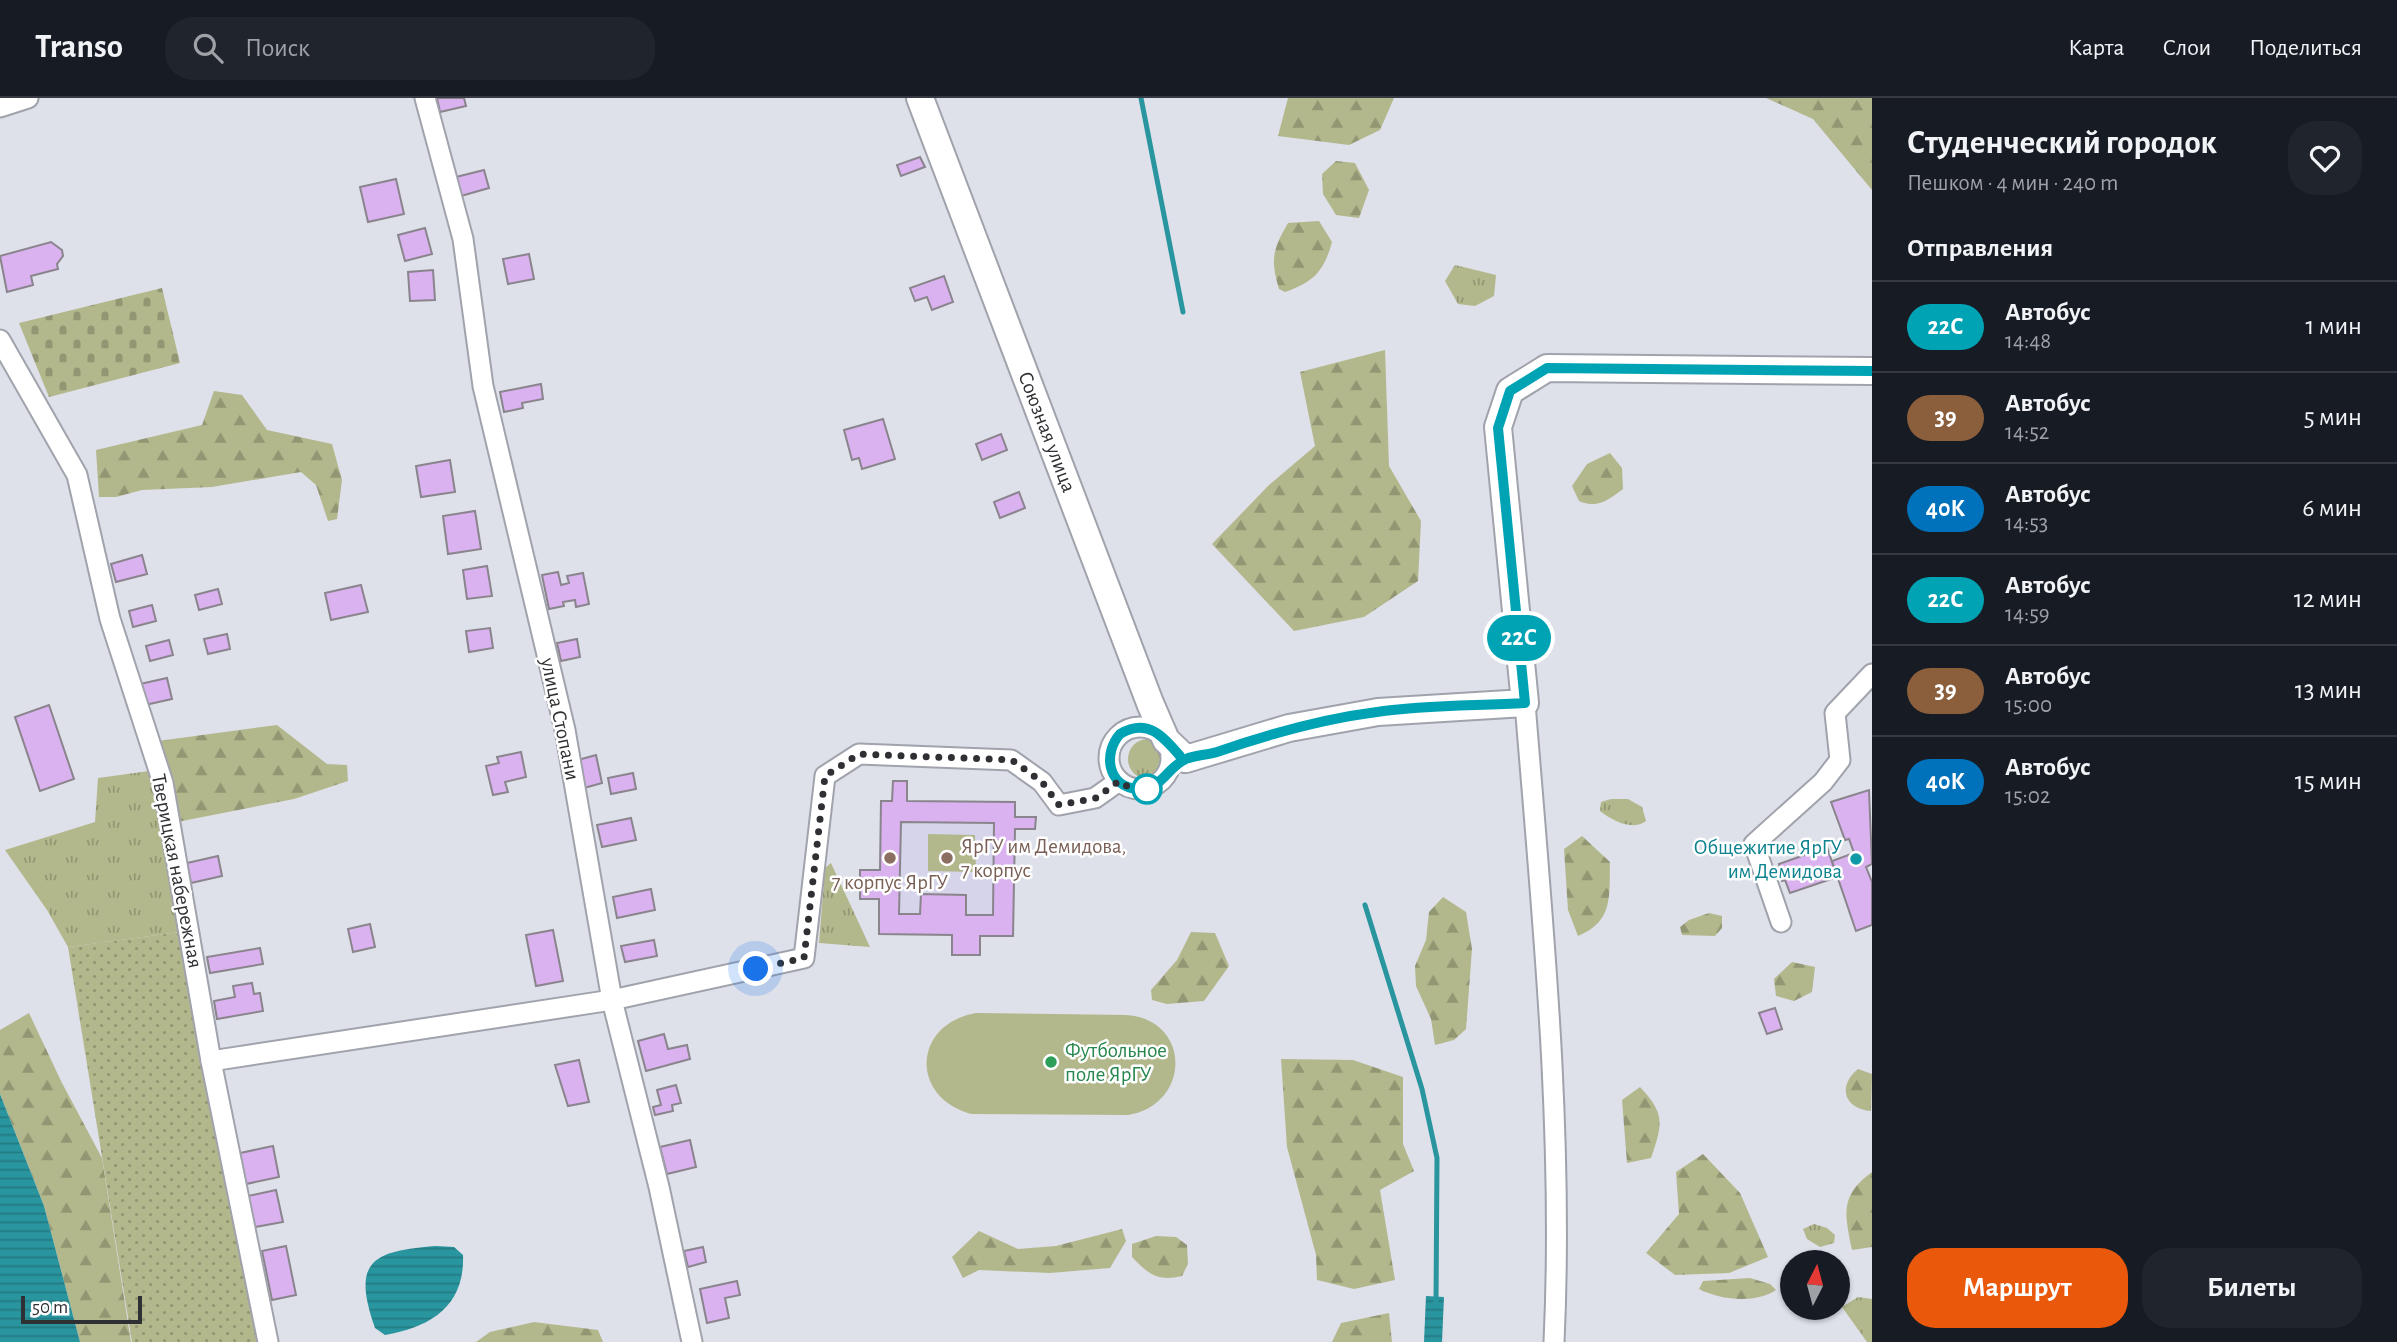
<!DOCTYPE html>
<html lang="ru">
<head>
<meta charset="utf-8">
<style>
  :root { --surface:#171b24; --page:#20242c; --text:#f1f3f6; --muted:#9ea1a6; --line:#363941; --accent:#ea580c }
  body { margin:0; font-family:"Alegreya Sans",sans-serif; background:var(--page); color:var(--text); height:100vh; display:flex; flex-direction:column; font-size:26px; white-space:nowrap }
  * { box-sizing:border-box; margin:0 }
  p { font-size:23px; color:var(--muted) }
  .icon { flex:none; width:38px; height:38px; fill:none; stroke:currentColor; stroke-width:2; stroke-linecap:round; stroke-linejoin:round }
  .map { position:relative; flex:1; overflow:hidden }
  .drawer { display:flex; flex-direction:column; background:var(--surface); width:525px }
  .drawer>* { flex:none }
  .badge { padding:0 14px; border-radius:23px; font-size:24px; line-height:46px }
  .needle { width:46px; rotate:6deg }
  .buttons { position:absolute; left:1780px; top:1152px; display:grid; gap:14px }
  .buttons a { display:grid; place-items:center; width:70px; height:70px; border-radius:50%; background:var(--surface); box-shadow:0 2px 5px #0004; font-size:35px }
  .scale { position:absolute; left:21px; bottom:18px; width:121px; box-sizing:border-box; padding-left:7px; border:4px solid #2f3034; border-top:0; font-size:19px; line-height:24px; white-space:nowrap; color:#2f3034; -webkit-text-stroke:5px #fff; paint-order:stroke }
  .you { position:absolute; width:35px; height:35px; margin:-18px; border:5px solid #fff; border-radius:50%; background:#1a73e8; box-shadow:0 0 0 10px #1a73e833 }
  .map>.badge { position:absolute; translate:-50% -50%; box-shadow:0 0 0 4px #fff }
  h2 { padding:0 35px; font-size:26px; line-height:63px }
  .round { display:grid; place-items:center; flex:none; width:74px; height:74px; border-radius:28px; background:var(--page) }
  .overview { display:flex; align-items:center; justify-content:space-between; height:119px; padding:0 35px }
  h1 { font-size:33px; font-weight:700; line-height:52px }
  .primary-button { display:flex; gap:14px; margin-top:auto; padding:14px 35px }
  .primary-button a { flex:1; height:80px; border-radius:28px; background:var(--accent); color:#fff; font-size:28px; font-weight:700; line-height:80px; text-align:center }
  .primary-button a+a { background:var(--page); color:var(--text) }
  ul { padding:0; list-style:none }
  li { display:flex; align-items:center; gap:21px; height:91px; padding:0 35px; border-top:2px solid var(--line) }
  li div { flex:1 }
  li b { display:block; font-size:26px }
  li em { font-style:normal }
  li .badge { min-width:77px; font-weight:700; text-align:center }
  header { display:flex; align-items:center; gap:42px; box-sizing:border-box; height:98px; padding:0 35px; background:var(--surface); border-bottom:2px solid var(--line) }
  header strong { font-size:33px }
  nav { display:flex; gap:38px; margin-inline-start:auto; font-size:24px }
  .search { width:490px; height:63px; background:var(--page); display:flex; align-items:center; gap:18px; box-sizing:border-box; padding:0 24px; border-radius:28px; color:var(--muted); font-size:26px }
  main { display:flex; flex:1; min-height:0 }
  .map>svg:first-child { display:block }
  .education { fill:#d6d4ea }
  .grass { fill:url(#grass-tufts) }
  .forest { fill:url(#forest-firs) }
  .cemetery { fill:url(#cemetery-stones) }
  .garden { fill:url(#garden-dots) }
  .pitch { fill:#b3b88c }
  .water { fill:url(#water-rules) }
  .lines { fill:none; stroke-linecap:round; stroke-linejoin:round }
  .stream { stroke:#29959e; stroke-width:5 }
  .building { fill:#dab2ef; stroke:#8a848d; stroke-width:2; fill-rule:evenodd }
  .street-casing { stroke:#a1a3ac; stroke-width:23 }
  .secondary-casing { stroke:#a1a3ac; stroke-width:30 }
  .street { stroke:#fff; stroke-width:19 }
  .secondary { stroke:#fff; stroke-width:26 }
  .line-casing { stroke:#fff; stroke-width:16 }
  .line { stroke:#00a3b4; stroke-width:10 }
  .walk { stroke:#2f3034; stroke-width:7; stroke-dasharray:0 12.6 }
  .stop-dot { fill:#fff; stroke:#00a3b4; stroke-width:3.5 }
  .education-dot { fill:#8d6e63; stroke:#fff; stroke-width:2.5 }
  .culture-dot { fill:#0f9aa8; stroke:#fff; stroke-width:2.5 }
  .leisure-dot { fill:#2e9e5b; stroke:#fff; stroke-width:2.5 }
  .labels { text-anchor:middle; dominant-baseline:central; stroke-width:5; stroke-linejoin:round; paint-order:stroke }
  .street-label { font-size:21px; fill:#2f3034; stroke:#fff }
  .education-label { font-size:21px; fill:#785e54; stroke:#fff; text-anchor:start }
  .culture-label { font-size:21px; fill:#0d838f; stroke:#fff; text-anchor:end }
  .leisure-label { font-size:21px; fill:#27864d; stroke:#fff; text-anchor:start }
</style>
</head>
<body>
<header>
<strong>Transo</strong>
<div class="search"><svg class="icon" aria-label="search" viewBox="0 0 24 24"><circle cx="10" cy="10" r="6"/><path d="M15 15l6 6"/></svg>Поиск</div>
<nav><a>Карта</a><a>Слои</a><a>Поделиться</a></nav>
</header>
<main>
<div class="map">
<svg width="1872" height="1244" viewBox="0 0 1872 1244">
  <defs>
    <pattern id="grass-tufts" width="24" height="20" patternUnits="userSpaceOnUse" patternTransform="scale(1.75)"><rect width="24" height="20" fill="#b3b88c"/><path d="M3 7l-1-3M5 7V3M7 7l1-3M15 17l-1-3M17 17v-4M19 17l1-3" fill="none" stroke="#929673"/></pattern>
    <pattern id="forest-firs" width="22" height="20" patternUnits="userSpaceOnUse" patternTransform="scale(1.75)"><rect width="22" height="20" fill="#b3b88c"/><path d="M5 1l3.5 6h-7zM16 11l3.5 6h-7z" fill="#929673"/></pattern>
    <pattern id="cemetery-stones" width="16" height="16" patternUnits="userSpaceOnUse" patternTransform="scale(1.75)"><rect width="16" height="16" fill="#b3b88c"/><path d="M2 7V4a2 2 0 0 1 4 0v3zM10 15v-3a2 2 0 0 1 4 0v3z" fill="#929673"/></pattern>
    <pattern id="garden-dots" width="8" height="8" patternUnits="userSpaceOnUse" patternTransform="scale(1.75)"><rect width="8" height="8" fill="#b3b88c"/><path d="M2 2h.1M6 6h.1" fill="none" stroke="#929673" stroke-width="1.8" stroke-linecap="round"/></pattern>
    <pattern id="water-rules" width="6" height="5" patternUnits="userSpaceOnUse" patternTransform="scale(1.75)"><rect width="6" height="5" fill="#29959e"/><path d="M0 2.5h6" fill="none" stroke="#247a82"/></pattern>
  </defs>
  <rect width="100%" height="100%" fill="#dee0ea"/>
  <!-- education -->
  <path class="education" d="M893,683H907V703L1015,704V718L1036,719L1035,731L1015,732L1013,838H980V857H952V837L879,836V802L860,801V772H880L881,703L892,702Z"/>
  <!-- grass -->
  <g class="grass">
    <path d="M1455,167L1496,177L1494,198L1475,208L1458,206L1445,183Z"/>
    <circle cx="1148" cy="661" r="20"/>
    <path d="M149,673L180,834L68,849L47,812L5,752L95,724L98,680Z"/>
    <path d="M1611,701H1628L1642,709L1646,723C1632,733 1613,723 1600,713L1601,704Z"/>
    <path d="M831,765L870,849L819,845L825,770Z"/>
    <path d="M1814,1126L1827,1130L1835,1137L1834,1145L1820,1149L1807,1141L1803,1131Z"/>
    <path d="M1858,1199L1872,1201V1244H1867L1842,1209Z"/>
  </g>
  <!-- forest -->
  <g class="forest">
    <path d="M1288,0H1394L1380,32L1349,47L1278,38Z"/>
    <path d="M1766,0H1872V92L1813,21Z"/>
    <path d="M1336,63L1355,65L1369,92L1359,120L1336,117L1323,96L1322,76Z"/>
    <path d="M1319,123L1332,144C1324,173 1314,184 1285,194L1279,191C1270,161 1273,151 1288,125Z"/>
    <path d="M1385,252L1389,368L1421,423L1418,483L1364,519L1294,533L1212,446L1269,387L1315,348L1300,274Z"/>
    <path d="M214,293L242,297L267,332L332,346L342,382L337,421L328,423L316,387L301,374L212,389L142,392L116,399H99L96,352L202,327Z"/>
    <path d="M1610,355L1622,370L1623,391C1608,402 1598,411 1579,403L1572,388L1587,366Z"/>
    <path d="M277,627L327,666L347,667L348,683L294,701L177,724L158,643Z"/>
    <path d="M1582,738L1610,764C1609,798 1614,823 1578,838L1568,812L1564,751Z"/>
    <path d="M1443,799L1466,814L1472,851L1466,931L1454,942L1435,947L1431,921L1416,888L1415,868L1426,842L1429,814Z"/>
    <path d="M1709,815L1722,818V830L1715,838L1682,837L1680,829L1689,822Z"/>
    <path d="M1191,834L1215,835L1229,868L1204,903L1167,906L1152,902L1151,892L1177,862Z"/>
    <path d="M1792,864L1815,869L1812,894L1794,903L1776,898L1774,881Z"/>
    <path d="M29,915L62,985L102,1060L131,1244H80L44,1108L0,996V932Z"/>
    <path d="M1281,961L1353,962L1403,979V1046L1414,1073L1380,1092L1395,1182L1354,1191L1317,1182L1316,1157L1287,1049Z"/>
    <path d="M1858,971L1872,976L1871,1013C1844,1011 1837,988 1858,971Z"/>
    <path d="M1640,989C1665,1016 1663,1025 1651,1060L1627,1065L1622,1002Z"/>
    <path d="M1703,1056L1740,1095L1768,1159L1729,1175L1675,1177L1646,1155L1679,1116L1676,1074Z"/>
    <path d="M1872,1074V1149L1852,1152C1845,1116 1839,1098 1872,1074Z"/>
    <path d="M1122,1131L1126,1143L1110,1170L1050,1175L979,1172L963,1180L952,1159L979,1133L1018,1151L1056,1148Z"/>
    <path d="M1156,1138L1176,1139L1187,1147L1188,1166L1182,1178C1158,1184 1148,1176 1132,1159V1146Z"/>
    <path d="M1750,1180L1770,1186L1776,1192C1756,1206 1720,1202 1699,1191L1703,1183Z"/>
    <path d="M1389,1215L1392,1244H1332L1341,1225Z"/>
    <path d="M534,1224L598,1232L603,1244H476L490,1234Z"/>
  </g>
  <!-- cemetery -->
  <path class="cemetery" d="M162,190L180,265L49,299L19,225Z"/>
  <!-- garden -->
  <path class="garden" d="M180,834L258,1244H132L68,849Z"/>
  <!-- pitch -->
  <g class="pitch">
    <path d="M928,736L975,737L976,774L928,773Z"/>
    <path d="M976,915L1126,917C1191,921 1192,1006 1128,1017L971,1016C909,999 913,926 976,915Z"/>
  </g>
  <!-- water -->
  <g class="water">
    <path d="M0,996L44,1108L80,1244H0Z"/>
    <path d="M436,1148L454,1149L463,1157C465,1208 431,1229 385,1237L375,1230C351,1162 373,1153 436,1148Z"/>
    <path d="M1426,1198L1444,1199L1442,1244H1424Z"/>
  </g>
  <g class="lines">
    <!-- stream -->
    <g class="stream">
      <path d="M1141,0L1183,214"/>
      <path d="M1365,807L1422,991L1437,1060L1436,1206"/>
    </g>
  </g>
  <!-- building -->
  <g class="building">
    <path d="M437,0H464L466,8L440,14Z"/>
    <path d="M920,59L925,69L901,78L897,67Z"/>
    <path d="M484,72L489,90L461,98L456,79Z"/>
    <path d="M396,81L404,116L368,124L360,89Z"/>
    <path d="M425,130L432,156L405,163L398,137Z"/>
    <path d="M51,144L62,152L63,158L57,166L58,171L31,178L33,187L7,194L0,158Z"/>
    <path d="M529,156L534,181L508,186L503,161Z"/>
    <path d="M433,172L435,202L410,203L408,174Z"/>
    <path d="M944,178L953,204L932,212L927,199L915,203L910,190Z"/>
    <path d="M541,286L543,301L522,305L523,310L504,314L500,294Z"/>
    <path d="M883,321L895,361L862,371L859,360L852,362L844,332Z"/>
    <path d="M1001,336L1007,352L982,362L976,346Z"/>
    <path d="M450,362L455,394L421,399L416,368Z"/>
    <path d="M1019,394L1025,410L1000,420L994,404Z"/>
    <path d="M475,413L481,451L448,456L443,418Z"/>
    <path d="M142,457L147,476L116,484L111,466Z"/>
    <path d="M487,468L492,498L467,501L463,472Z"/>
    <path d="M558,474L561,487L569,485L567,478L583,475L589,506L576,509L575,502L563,504L564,508L549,511L542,477Z"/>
    <path d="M361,487L368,514L331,522L325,495Z"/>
    <path d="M218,491L222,506L199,512L195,497Z"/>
    <path d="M152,507L156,523L133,529L129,513Z"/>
    <path d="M490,530L493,550L469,554L466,533Z"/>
    <path d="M227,536L230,551L208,556L204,541Z"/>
    <path d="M577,541L580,559L561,563L557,545Z"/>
    <path d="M169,542L173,557L150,563L146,548Z"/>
    <path d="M167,580L172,601L145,607L140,586Z"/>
    <path d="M49,607L74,681L40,693L15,619Z"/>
    <path d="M521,654L526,679L505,684L508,694L493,697L486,668L499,665L497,659Z"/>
    <path d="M596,657L602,685L584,690L578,662Z"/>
    <path d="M633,675L636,691L611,696L608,680Z"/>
    <path d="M893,683H907V703L1015,704V719H1036L1035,731H1015L1013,838H980V857H952V837L879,836V801H860V772H880L881,703H892ZM901,724L994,725L993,817H966V797L921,796L920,816H899Z"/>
    <path d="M1869,692L1872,766L1866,769L1872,784V827L1856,833L1832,763L1854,755L1849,741L1845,742L1831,704Z"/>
    <path d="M631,720L636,742L602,749L597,727Z"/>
    <path d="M1827,749L1837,779L1790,795L1785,782L1782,783L1779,766Z"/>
    <path d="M218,758L222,778L191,785L187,765Z"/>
    <path d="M651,791L655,812L617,820L613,799Z"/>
    <path d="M370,826L375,849L353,854L348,831Z"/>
    <path d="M553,832L563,883L536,888L526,837Z"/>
    <path d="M654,842L657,858L625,864L621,848Z"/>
    <path d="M260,850L263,866L210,875L207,859Z"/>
    <path d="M252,885L254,896L260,895L263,913L217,921L214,903L235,899L233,888Z"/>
    <path d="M1775,910L1782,931L1767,936L1759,915Z"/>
    <path d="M664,936L668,951L687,947L690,961L646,973L638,943Z"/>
    <path d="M579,962L589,1004L568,1008L555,967Z"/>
    <path d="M676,987L681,1005L672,1007L673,1013L655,1017L653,1009L661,1007L657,992Z"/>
    <path d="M690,1042L696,1069L667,1076L660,1049Z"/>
    <path d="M273,1048L279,1079L246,1086L240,1055Z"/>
    <path d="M276,1092L283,1124L255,1129L248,1098Z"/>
    <path d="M286,1148L296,1197L272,1202L262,1153Z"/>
    <path d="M703,1149L706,1164L688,1169L684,1153Z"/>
    <path d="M737,1183L740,1197L725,1200L729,1220L707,1225L700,1191Z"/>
  </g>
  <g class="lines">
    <defs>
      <g id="street">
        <path d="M425,0L463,141L483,288L565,632L612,902L659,1089L692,1244"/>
        <path d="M0,9L28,0"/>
        <path d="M0,242L77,377L110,521L163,685L211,963L268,1244"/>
        <path d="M1525,605C1542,817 1564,1031 1554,1244"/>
        <circle cx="1140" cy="660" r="31"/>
        <path d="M1781,824L1754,746L1823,684L1840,662L1835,615L1872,576"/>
        <path d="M211,963L612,902L804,860L825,678L859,656L1011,662L1042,684L1059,707L1095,700L1119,683"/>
      </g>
      <path id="secondary" d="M920,0L1150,605L1166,642L1186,661L1289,630L1378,614L1525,605L1498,329L1510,293L1547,270L1872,273"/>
    </defs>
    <!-- street casing -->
    <use href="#street" class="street-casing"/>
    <!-- secondary casing -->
    <use href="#secondary" class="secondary-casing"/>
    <!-- street -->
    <use href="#street" class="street"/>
    <!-- secondary -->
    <use href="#secondary" class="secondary"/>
  </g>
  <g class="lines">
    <defs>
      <path id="line" d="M1180,658C1162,637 1147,620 1120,636C1103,655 1107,689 1138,691C1161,693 1167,669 1186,661C1195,657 1207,657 1217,654C1269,636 1321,621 1377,614C1425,607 1476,608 1525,605L1498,330L1510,293L1547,270L1872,273"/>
    </defs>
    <!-- line casing -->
    <use href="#line" class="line-casing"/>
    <!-- line -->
    <use href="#line" class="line"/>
    <!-- walk -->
    <path class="walk" d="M756,871L804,860L825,678L859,656L1012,662L1042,684L1059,707L1096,700L1119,683L1127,688L1147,691"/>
  </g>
  <!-- markers -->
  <circle class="stop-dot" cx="1147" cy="691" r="14"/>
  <g class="education-dot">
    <circle cx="890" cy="760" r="7"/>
    <circle cx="947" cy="760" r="7"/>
  </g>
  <circle class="culture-dot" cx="1856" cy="761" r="7"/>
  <circle class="leisure-dot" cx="1051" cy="964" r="7"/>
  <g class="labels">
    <!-- street labels -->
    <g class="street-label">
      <text transform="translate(1047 334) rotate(69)">Союзная улица</text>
      <text transform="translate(560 621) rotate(78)">улица Стопани</text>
      <text transform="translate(177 773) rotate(79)">Тверицкая набережная</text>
    </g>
    <!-- education labels -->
    <g class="education-label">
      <text x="961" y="748">ЯрГУ им Демидова,<tspan x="961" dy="24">7 корпус</tspan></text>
      <text x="890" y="784" text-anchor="middle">7 корпус ЯрГУ</text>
    </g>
    <!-- culture labels -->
    <g class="culture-label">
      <text x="1842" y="749">Общежитие ЯрГУ<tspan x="1842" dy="24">им Демидова</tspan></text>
    </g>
    <!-- leisure labels -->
    <g class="leisure-label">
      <text x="1065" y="952">Футбольное<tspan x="1065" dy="24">поле ЯрГУ</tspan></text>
    </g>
  </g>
</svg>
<div class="buttons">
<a><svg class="needle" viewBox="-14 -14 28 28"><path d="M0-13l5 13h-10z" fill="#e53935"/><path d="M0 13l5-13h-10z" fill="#9ea1a6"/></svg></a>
</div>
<div class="scale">50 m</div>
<div class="you" style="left:756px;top:871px"></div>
<b class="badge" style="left:1519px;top:540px;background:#00a3b4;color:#fff">22С</b>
</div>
<section class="drawer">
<div class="overview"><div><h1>Студенческий городок</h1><p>Пешком · 4 мин · 240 m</p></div><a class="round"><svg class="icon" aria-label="heart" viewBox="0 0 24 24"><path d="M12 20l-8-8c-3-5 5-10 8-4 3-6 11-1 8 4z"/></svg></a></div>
<h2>Отправления</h2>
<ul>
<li><span class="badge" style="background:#00a3b4;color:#fff">22С</span><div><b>Автобус</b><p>14:48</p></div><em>1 мин</em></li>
<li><span class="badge" style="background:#8b5e3c;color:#fff">39</span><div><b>Автобус</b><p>14:52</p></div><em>5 мин</em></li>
<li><span class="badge" style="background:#0072bc;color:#fff">40К</span><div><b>Автобус</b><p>14:53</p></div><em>6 мин</em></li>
<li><span class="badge" style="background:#00a3b4;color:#fff">22С</span><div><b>Автобус</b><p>14:59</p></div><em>12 мин</em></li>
<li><span class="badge" style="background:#8b5e3c;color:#fff">39</span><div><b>Автобус</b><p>15:00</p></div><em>13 мин</em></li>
<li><span class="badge" style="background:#0072bc;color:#fff">40К</span><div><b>Автобус</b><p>15:02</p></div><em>15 мин</em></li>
</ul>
<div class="primary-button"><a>Маршрут</a><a>Билеты</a></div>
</section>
</main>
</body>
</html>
